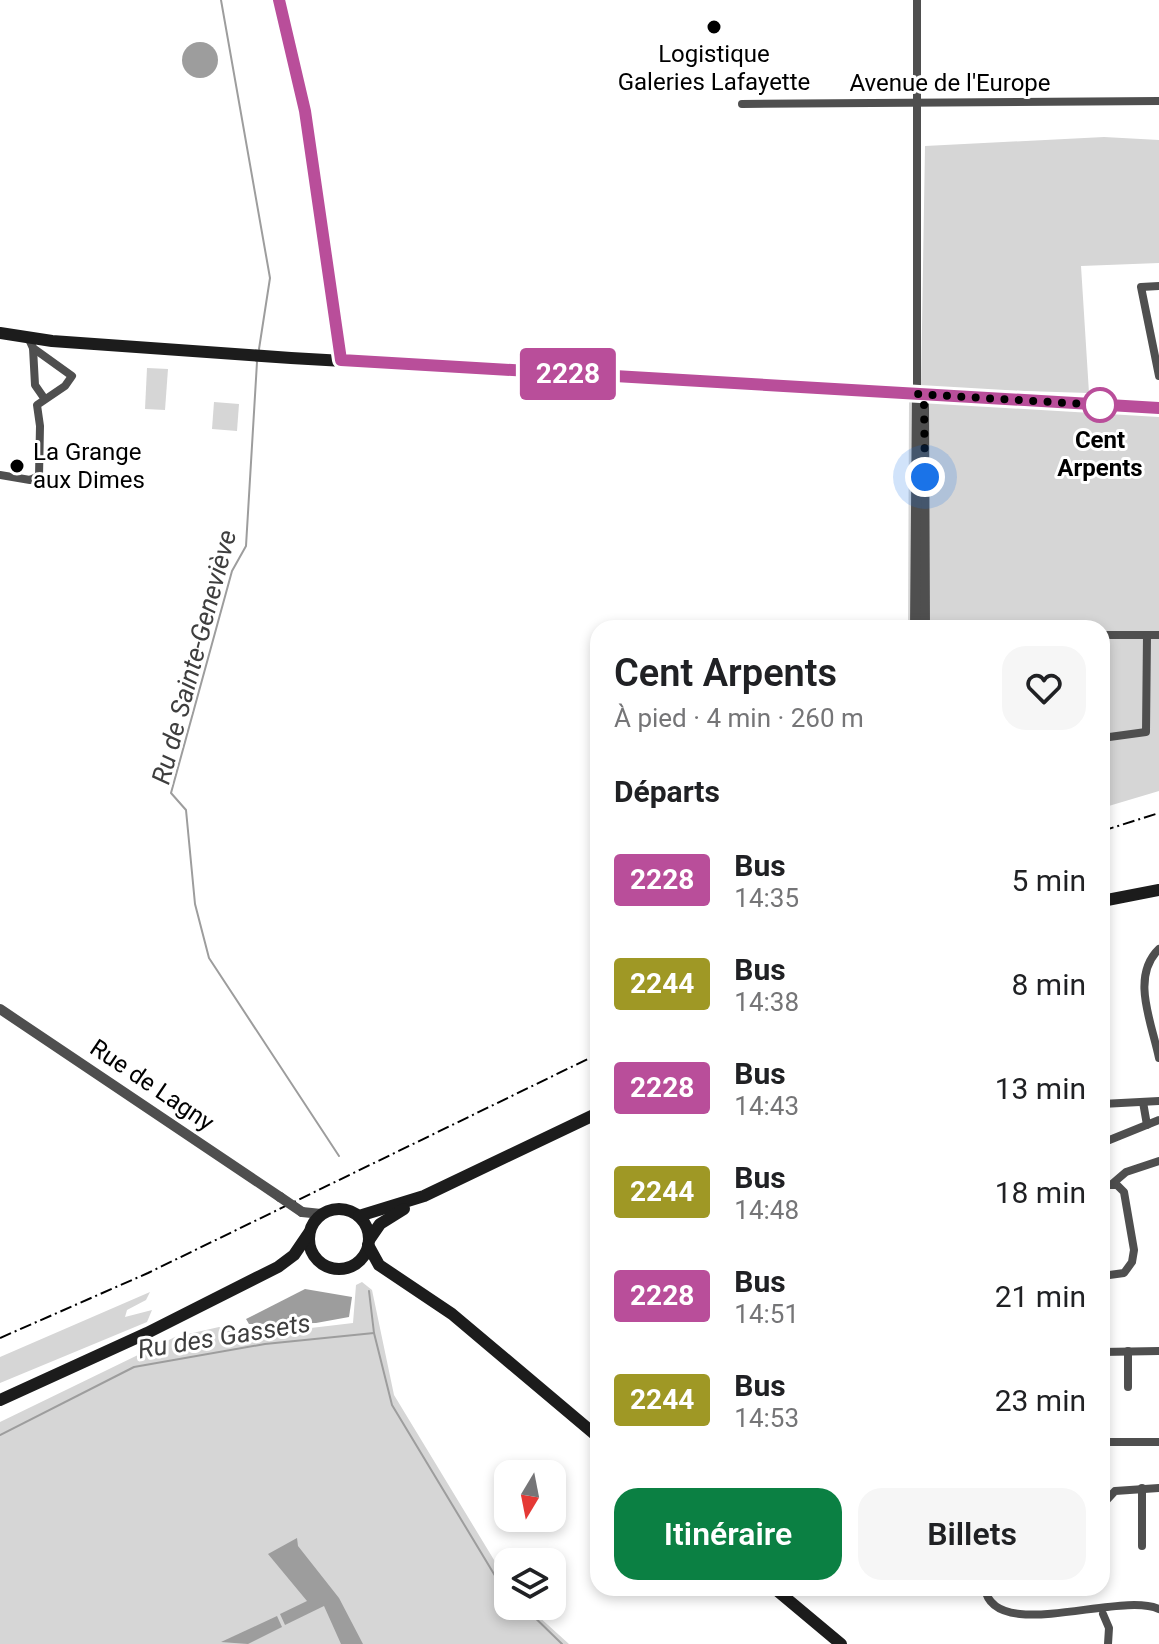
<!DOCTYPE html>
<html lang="fr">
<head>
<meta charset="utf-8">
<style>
  :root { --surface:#fff; --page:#f6f6f6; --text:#202124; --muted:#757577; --accent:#0b8043 }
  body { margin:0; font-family:Roboto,sans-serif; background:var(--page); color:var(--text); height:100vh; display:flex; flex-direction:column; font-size:30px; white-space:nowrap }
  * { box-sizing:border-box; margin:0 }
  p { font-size:26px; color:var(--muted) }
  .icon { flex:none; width:44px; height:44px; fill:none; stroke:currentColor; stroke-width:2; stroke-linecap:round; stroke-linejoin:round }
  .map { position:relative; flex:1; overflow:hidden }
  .details { position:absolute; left:590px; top:620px; width:520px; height:976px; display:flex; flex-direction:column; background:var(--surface); border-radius:24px; box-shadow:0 4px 12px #0003 }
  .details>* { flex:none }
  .badge { padding:0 16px; border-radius:6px; font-size:28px; line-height:52px }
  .needle { width:52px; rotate:190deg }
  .controls { position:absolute; left:494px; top:1460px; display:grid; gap:16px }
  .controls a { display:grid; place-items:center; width:72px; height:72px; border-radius:16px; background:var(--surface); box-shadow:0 4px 12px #0003; font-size:40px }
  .you { position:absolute; width:40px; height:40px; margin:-20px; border:6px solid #fff; border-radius:50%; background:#1a73e8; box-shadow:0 0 0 12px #1a73e833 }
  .map>.badge { position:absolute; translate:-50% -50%; box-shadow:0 0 0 4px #fff }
  h2 { padding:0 24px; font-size:30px; line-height:72px }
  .round { display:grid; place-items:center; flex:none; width:84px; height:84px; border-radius:24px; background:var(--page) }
  .summary { display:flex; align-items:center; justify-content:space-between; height:136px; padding:0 24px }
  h1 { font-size:38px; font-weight:600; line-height:60px }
  .action { display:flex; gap:16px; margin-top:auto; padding:16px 24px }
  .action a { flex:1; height:92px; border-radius:24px; background:var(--accent); color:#fff; font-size:32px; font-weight:600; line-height:92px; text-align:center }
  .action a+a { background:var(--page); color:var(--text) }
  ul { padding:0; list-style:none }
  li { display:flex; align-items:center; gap:24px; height:104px; padding:0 24px }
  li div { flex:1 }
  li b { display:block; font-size:30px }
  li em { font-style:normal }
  li .badge { min-width:88px; font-weight:700; text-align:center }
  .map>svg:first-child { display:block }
  .green { fill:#d6d6d6 }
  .water { fill:#9d9d9d }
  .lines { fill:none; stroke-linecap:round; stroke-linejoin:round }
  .stream { stroke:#9d9d9d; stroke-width:2 }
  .minor { stroke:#4f4f4f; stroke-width:8 }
  .tertiary { stroke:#4f4f4f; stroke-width:10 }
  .secondary { stroke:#1c1c1c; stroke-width:12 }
  .rail { stroke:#000; stroke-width:2; stroke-dasharray:12 4 2 4; stroke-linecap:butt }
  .tertiary-bridge { stroke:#4f4f4f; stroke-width:10 }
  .line-casing { stroke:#fff; stroke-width:18 }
  .line { stroke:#b94e9a; stroke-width:12 }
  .walk { stroke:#000; stroke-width:8; stroke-dasharray:0 14.4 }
  .poi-dot { fill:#000; stroke:#fff; stroke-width:3 }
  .stop-dot { fill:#fff; stroke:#b94e9a; stroke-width:4 }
  .labels { text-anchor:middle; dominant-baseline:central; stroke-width:6; stroke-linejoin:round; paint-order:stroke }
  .poi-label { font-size:24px; fill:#000; stroke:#fff }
  .street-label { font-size:24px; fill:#000; stroke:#fff }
  .stop-label { font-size:24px; font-weight:bold; fill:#000; stroke:#fff }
  .water-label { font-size:26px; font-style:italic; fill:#3e3e3e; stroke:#fff }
</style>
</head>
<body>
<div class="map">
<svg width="1159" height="1644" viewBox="0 0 1159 1644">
  <rect width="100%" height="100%" fill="#fff"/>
  <!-- green -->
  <g class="green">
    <path d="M1104,137L1159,140V263L1081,266L1089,393L921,388L925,146Z"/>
    <path d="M147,368L168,369L165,410L145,409Z"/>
    <path d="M909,401L1159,412V791L1102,808V628H908Z"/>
    <path d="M214,402L239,404L237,431L212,429Z"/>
    <path d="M362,1282L372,1290L394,1395L508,1583V1606H527L569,1644H0V1422L175,1337L219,1327L244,1336L353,1323L356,1285Z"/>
    <path d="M150,1292L146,1300L127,1310L125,1317L152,1310L147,1322L0,1383V1357Z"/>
  </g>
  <!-- water -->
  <g class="water">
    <circle cx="200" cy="60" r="18"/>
    <path d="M305,1289L352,1297L349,1317L316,1323L249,1324L246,1319Z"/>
    <path d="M297,1538L298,1546L339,1598L363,1644H341L324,1606L285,1625L280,1614L307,1601L268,1554Z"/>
    <path d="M277,1616L282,1627L248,1644L221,1642Z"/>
  </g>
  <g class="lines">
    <!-- stream -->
    <g class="stream">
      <path d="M221,0L270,278L259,349"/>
      <path d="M257,362L246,546L232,571L171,793L186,810L195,904L209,958L339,1156"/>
      <path d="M369,1291L374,1333L392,1405L497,1579L508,1590"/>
      <path d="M0,1435L134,1367L265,1344L374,1333"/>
      <path d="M523,1606L562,1644"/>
    </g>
    <!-- minor -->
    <g class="minor">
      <path d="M279,0L305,111L341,360"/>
      <path d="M742,104L1159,101"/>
      <path d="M1159,286L1141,287L1159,376"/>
      <path d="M33,348L35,385L44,398"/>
      <path d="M917,394V0"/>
      <path d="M0,475L30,480L39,476L40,426L37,405L65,386L72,376L33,348L28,337"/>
      <path d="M1102,635H1159"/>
      <path d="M1102,738L1146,732L1147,635"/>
      <path d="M1159,949C1130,977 1152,1023 1159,1058"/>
      <path d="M1102,1087L1106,1104"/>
      <path d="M1143,1102L1147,1125"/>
      <path d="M1102,1104L1159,1101"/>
      <path d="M1102,1143L1159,1120"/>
      <path d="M1112,1184L1126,1172L1159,1161"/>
      <path d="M1102,1185H1117L1124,1192L1134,1250L1132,1262L1124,1273L1102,1276"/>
      <path d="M1128,1351V1387"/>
      <path d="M1102,1352L1159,1351"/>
      <path d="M1102,1442H1159"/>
      <path d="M1142,1488V1546"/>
      <path d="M1102,1505L1115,1491L1159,1488"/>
      <path d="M985,1588C993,1644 1120,1591 1159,1609"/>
      <path d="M1103,1614L1109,1628L1108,1644"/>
    </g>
    <!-- tertiary -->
    <g class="tertiary">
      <path d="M917,394L924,404L925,628"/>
      <path d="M915,628L917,394"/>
      <path d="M0,1009L280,1197"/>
      <path d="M302,1212L321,1214"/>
    </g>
    <!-- secondary -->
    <g class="secondary">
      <path d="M0,333L52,341L291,358L1159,408"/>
      <path d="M1102,901L1159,890"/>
      <circle cx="339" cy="1239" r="30"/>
      <path d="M359,1216L424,1196L598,1113"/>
      <path d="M369,1240L380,1224L404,1209"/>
      <path d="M368,1245L379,1265L452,1314L598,1437"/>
      <path d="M0,1400L147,1333L278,1267L294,1255L309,1233"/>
      <path d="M774,1588L841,1644"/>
    </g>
    <!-- rail -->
    <g class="rail">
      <path d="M1102,831L1159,813"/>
      <path d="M0,1338L148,1273L598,1054"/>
    </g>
    <!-- tertiary-bridge -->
    <path class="tertiary-bridge" d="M280,1197L302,1212"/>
  </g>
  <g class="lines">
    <defs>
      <path id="line" d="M279,0L305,111L341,360L1159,408"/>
    </defs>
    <!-- line casing -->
    <use href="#line" class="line-casing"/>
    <!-- line -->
    <use href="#line" class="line"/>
    <!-- walk -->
    <path class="walk" d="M925,477L924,404L917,394L1100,405"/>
  </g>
  <!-- markers -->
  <g class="poi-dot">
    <circle cx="714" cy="27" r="8"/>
    <circle cx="17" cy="466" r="8"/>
  </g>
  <circle class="stop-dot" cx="1100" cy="405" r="16"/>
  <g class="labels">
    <!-- poi labels -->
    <g class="poi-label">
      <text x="714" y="54">Logistique<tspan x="714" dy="28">Galeries Lafayette</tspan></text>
      <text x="33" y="452" text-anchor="start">La Grange<tspan x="33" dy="28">aux Dimes</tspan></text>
    </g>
    <!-- street labels -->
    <g class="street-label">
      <text x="950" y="83">Avenue de l'Europe</text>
      <text transform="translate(152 1085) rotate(34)">Rue de Lagny</text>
    </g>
    <!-- stop labels -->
    <g class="stop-label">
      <text x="1100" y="440">Cent<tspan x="1100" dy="28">Arpents</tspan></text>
    </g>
    <!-- water labels -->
    <g class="water-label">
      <text transform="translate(194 657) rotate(-75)">Ru de Sainte-Geneviève</text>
      <text transform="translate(224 1336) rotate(-9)">Ru des Gassets</text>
    </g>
  </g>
</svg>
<div class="controls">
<a><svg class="needle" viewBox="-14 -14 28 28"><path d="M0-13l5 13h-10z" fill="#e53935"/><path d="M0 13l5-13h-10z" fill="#757577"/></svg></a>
<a><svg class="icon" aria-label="layers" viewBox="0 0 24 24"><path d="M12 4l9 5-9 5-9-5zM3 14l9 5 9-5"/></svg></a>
</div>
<div class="you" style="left:925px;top:477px"></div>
<b class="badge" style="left:568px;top:374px;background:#b94e9a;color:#fff">2228</b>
<section class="details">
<div class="summary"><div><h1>Cent Arpents</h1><p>À pied · 4 min · 260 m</p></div><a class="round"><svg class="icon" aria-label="heart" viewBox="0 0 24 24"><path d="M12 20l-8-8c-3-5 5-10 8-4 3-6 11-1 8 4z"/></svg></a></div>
<h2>Départs</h2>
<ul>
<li><span class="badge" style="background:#b94e9a;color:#fff">2228</span><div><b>Bus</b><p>14:35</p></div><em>5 min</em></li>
<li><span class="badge" style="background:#9f9825;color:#fff">2244</span><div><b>Bus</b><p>14:38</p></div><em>8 min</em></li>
<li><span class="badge" style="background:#b94e9a;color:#fff">2228</span><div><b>Bus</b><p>14:43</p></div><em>13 min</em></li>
<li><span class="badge" style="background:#9f9825;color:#fff">2244</span><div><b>Bus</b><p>14:48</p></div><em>18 min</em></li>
<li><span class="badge" style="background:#b94e9a;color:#fff">2228</span><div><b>Bus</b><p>14:51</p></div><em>21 min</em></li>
<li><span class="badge" style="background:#9f9825;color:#fff">2244</span><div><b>Bus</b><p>14:53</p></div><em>23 min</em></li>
</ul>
<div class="action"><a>Itinéraire</a><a>Billets</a></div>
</section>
</div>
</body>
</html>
